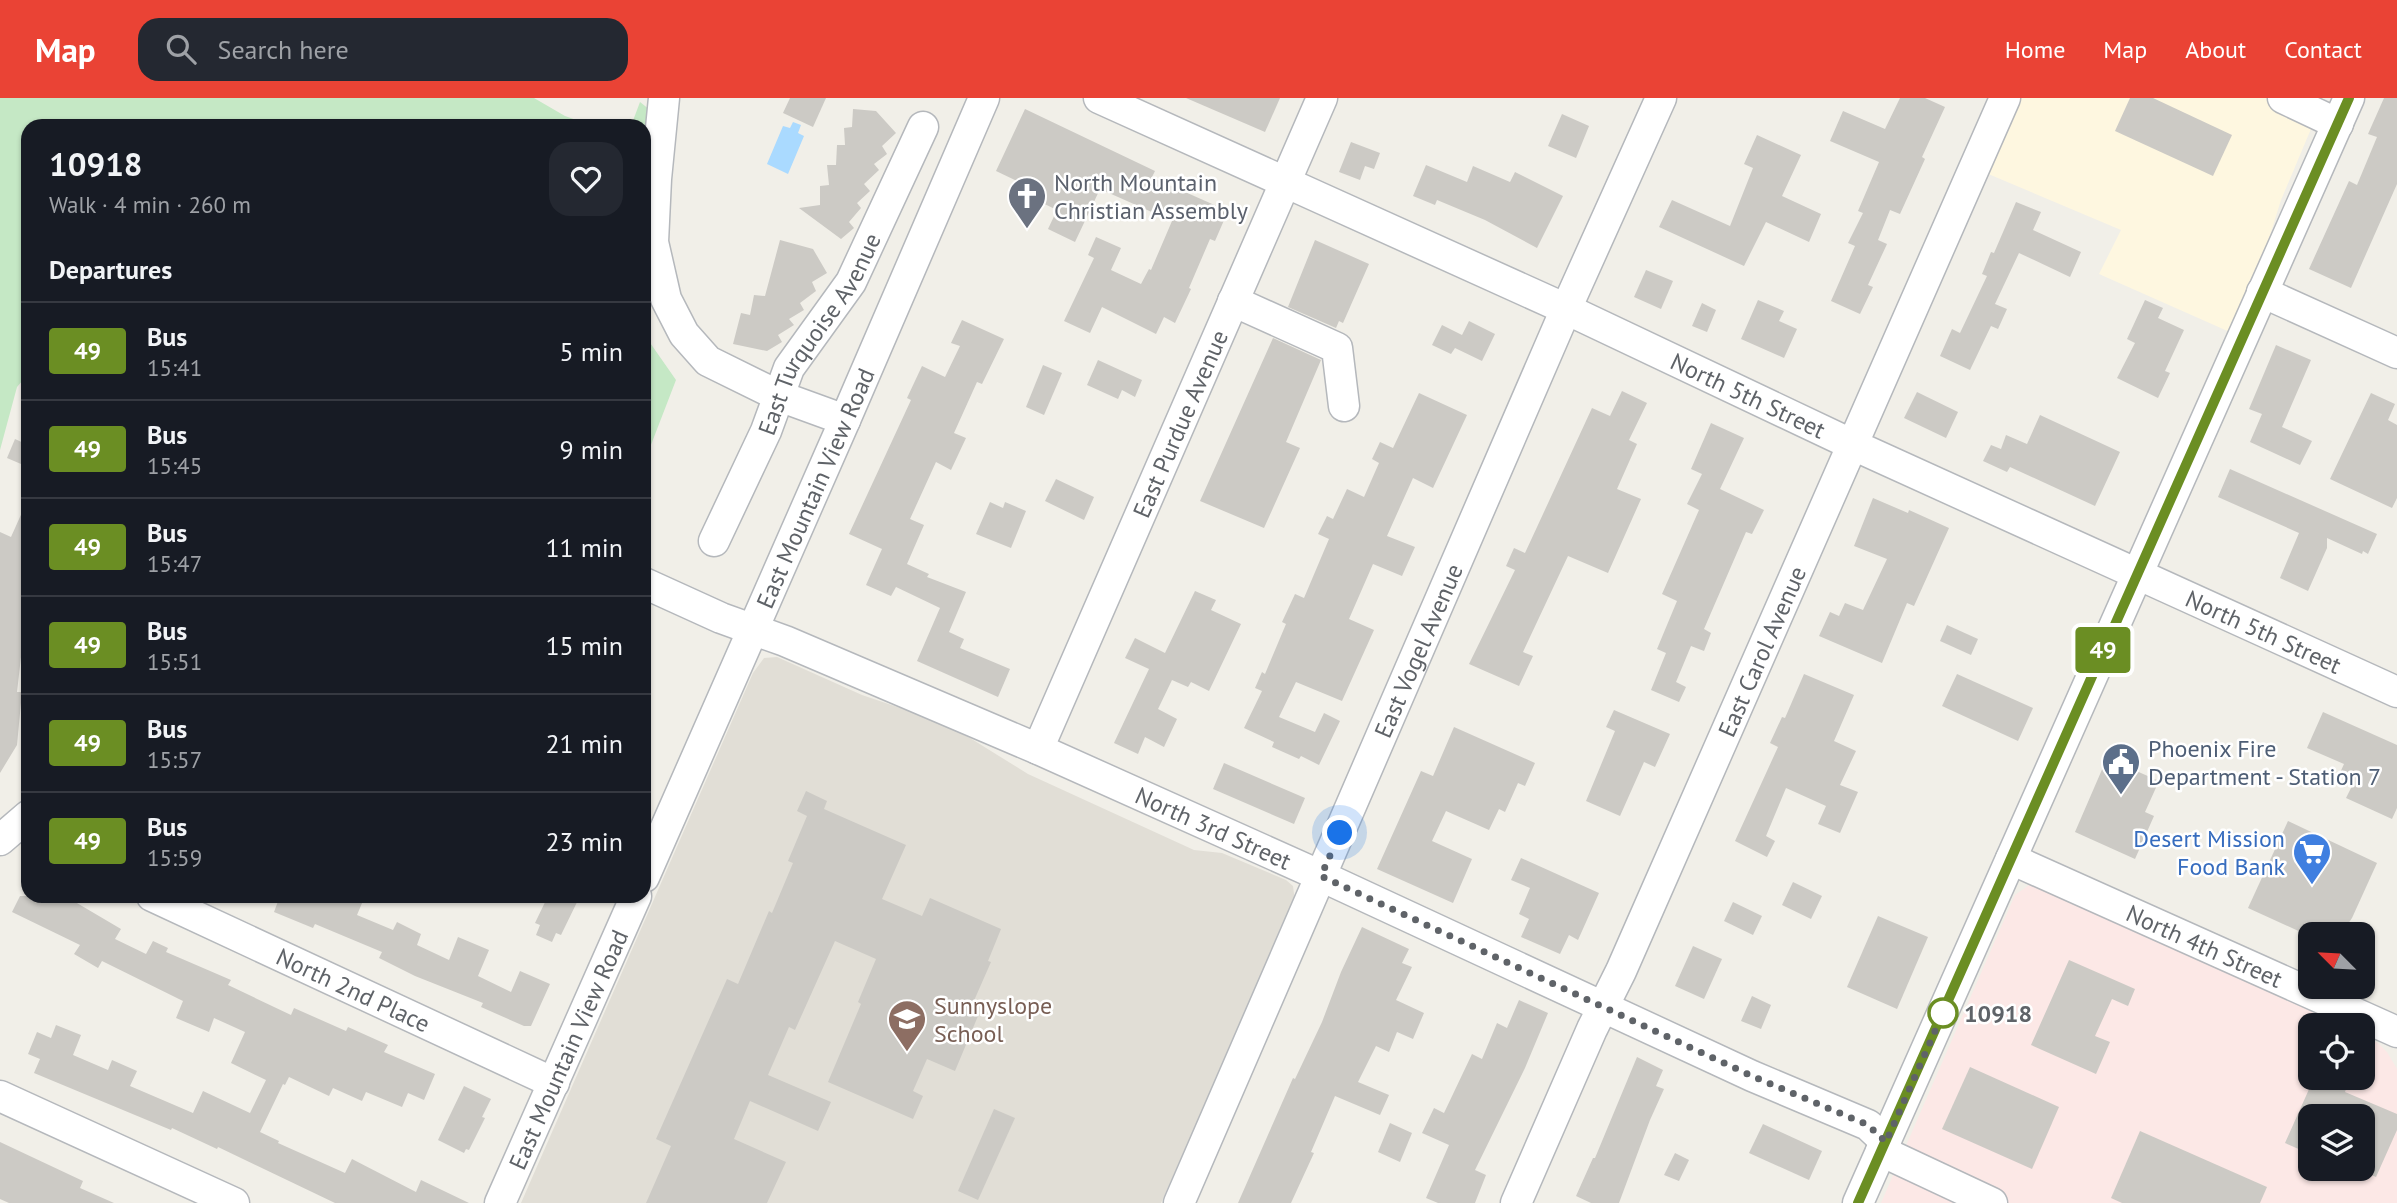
<!DOCTYPE html>
<html lang="en">
<head>
<meta charset="utf-8">
<style>
  :root { --surface:#171b24; --page:#242831; --text:#f1f3f6; --muted:#9ea1a6; --line:#363941; --accent:#ea4335 }
  body { margin:0; font-family:"PT Sans",sans-serif; background:var(--page); color:var(--text); height:100vh; display:flex; flex-direction:column; font-size:26px; white-space:nowrap }
  * { box-sizing:border-box; margin:0 }
  p { font-size:23px; color:var(--muted) }
  .icon { flex:none; width:38px; height:38px; fill:none; stroke:currentColor; stroke-width:2; stroke-linecap:round; stroke-linejoin:round }
  .map { position:relative; flex:1; overflow:hidden }
  .details { position:absolute; left:21px; top:21px; width:630px; height:784px; display:flex; flex-direction:column; background:var(--surface); border-radius:21px; box-shadow:0 2px 5px #0004 }
  .details>* { flex:none }
  .badge { padding:0 14px; border-radius:5px; font-size:24px; line-height:46px }
  .needle { width:46px; rotate:294deg }
  .controls { position:absolute; left:2298px; top:824px; display:grid; gap:14px }
  .controls a { display:grid; place-items:center; width:77px; height:77px; border-radius:14px; background:var(--surface); box-shadow:0 2px 5px #0004; font-size:35px }
  .you { position:absolute; width:35px; height:35px; margin:-18px; border:5px solid #fff; border-radius:50%; background:#1a73e8; box-shadow:0 0 0 10px #1a73e833 }
  .map>.badge { position:absolute; translate:-50% -50%; box-shadow:0 0 0 4px #fff }
  h2 { padding:0 28px; font-size:26px; line-height:63px }
  .round { display:grid; place-items:center; flex:none; width:74px; height:74px; border-radius:21px; background:var(--page) }
  .overview { display:flex; align-items:center; justify-content:space-between; height:119px; padding:0 28px }
  h1 { font-size:33px; font-weight:800; line-height:52px }
  ul { padding:0; list-style:none }
  li { display:flex; align-items:center; gap:21px; height:98px; padding:0 28px; border-top:2px solid var(--line) }
  li div { flex:1 }
  li b { display:block; font-size:26px }
  li em { font-style:normal }
  li .badge { min-width:77px; font-weight:700; text-align:center }
  header { display:flex; align-items:center; gap:42px; box-sizing:border-box; height:98px; padding:0 35px; background:var(--accent); color:#fff }
  header strong { font-size:33px }
  nav { display:flex; gap:38px; margin-inline-start:auto; font-size:24px }
  .search { width:490px; height:63px; background:var(--page); display:flex; align-items:center; gap:18px; box-sizing:border-box; padding:0 24px; border-radius:21px; color:var(--muted); font-size:26px }
  .map>svg:first-child { display:block }
  .commercial { fill:#fef7e0 }
  .education { fill:#e1ded6 }
  .medical { fill:#fce8e6; fill-rule:evenodd }
  .green { fill:#c5e8c5 }
  .water { fill:#aadaff }
  .building { fill:#cccac5 }
  .lines { fill:none; stroke-linecap:round; stroke-linejoin:round }
  .minor-casing { stroke:#b5b8bc; stroke-width:33 }
  .minor { stroke:#fff; stroke-width:30 }
  .line-casing { stroke:#fff; stroke-width:16 }
  .line { stroke:#6b8e23; stroke-width:10 }
  .walk { stroke:#5f6368; stroke-width:7; stroke-dasharray:0 12.6 }
  .stop-dot { fill:#fff; stroke:#6b8e23; stroke-width:3.5 }
  .labels { text-anchor:middle; dominant-baseline:central; stroke-width:5; stroke-linejoin:round; paint-order:stroke }
  .worship-label { font-size:24px; fill:#5b616d; stroke:#fff; text-anchor:start }
  .street-label { font-size:24px; fill:#5f6368; stroke:#fff }
  .service-label { font-size:24px; fill:#4e5e75; stroke:#fff; text-anchor:start }
  .shop-label { font-size:24px; fill:#366cbe; stroke:#fff; text-anchor:end }
  .education-label { font-size:24px; fill:#785e54; stroke:#fff; text-anchor:start }
  .stop-label { font-size:24px; font-weight:bold; fill:#5f6368; stroke:#fff; text-anchor:start }
</style>
</head>
<body>
<header>
<strong>Map</strong>
<div class="search"><svg class="icon" aria-label="search" viewBox="0 0 24 24"><circle cx="10" cy="10" r="6"/><path d="M15 15l6 6"/></svg>Search here</div>
<nav><a>Home</a><a>Map</a><a>About</a><a>Contact</a></nav>
</header>
<div class="map">
<svg width="2397" height="1105" viewBox="0 0 2397 1105">
  <rect width="100%" height="100%" fill="#f1efe8"/>
  <!-- commercial -->
  <path class="commercial" d="M2021,0H2324L2281,102L2266,150L2232,235L2099,176L2121,132L1986,75Z"/>
  <!-- education -->
  <path class="education" d="M777,559L862,597L927,619L970,640L1028,676L1194,752L1222,755L1286,782L1293,788L1295,804L1161,1105H521L753,575L764,560Z"/>
  <!-- medical -->
  <path class="medical" d="M2029,787L2040,789L2341,927L2310,928V980H2362L2363,938L2378,945L2387,954L2397,971V1105H1881L2015,797ZM2310,1018H2362V1071H2310Z"/>
  <!-- green -->
  <g class="green">
    <path d="M0,0H534L565,18L593,28H28V276L17,289L0,352Z"/>
    <path d="M640,4L650,12V201L644,203V28H631Z"/>
    <path d="M644,213L648,223L646,239L676,282L644,365Z"/>
  </g>
  <!-- water -->
  <path class="water" d="M793,24L801,27L798,35L804,38L788,76L767,66L783,28L790,30Z"/>
  <!-- building -->
  <g class="building">
    <path d="M790,0H826L813,29L783,15Z"/>
    <path d="M1186,0H1280L1265,34Z"/>
    <path d="M1900,0H1925L1945,9L1922,59L1925,61L1900,116L1890,112L1878,142L1887,146L1868,187L1873,189L1860,216L1831,203L1855,148L1848,145L1863,115L1858,113L1879,64L1830,43L1843,13L1885,31Z"/>
    <path d="M2130,0H2153L2232,37L2213,78L2115,33Z"/>
    <path d="M2384,0H2397V86L2351,190L2309,171L2349,83L2357,87L2377,39L2368,36Z"/>
    <path d="M853,11L876,13L896,35L882,48L887,56L874,66L879,72L864,86L870,93L857,105L861,110L849,124L854,130L841,141L799,110L820,107V88L829,87L827,67H836L837,47H845L844,30L852,29Z"/>
    <path d="M1025,11L1155,73L1152,79L1167,86L1228,113L1215,143L1210,141L1189,190L1191,191L1175,225L1164,219L1156,236L1102,209L1090,235L1064,223L1094,160L1088,157L1096,139L1121,150L1111,172L1141,186L1149,171L1151,172L1172,123L1100,91L1075,144L1048,131L1057,112L1032,100L1036,92L996,73Z"/>
    <path d="M1562,16L1589,28L1576,60L1548,48Z"/>
    <path d="M1757,37L1801,57L1782,98L1821,116L1809,144L1766,124L1744,168L1659,129L1672,102L1730,128L1753,70L1744,66Z"/>
    <path d="M1351,44L1380,55L1374,71L1365,68L1360,82L1339,74Z"/>
    <path d="M1426,67L1467,84L1473,68L1510,84L1515,74L1563,98L1537,150L1485,122L1437,102L1435,107L1413,98Z"/>
    <path d="M2016,104L2041,114L2033,132L2081,154L2070,179L2019,155L1995,206L2007,211L1998,231L1991,228L1970,272L1940,258L1952,231L1960,235L1987,178L1982,176L1991,154L1994,155Z"/>
    <path d="M780,142L813,151L827,175L812,184L816,193L800,205L804,212L789,221L794,227L778,237L782,244L767,253L733,246L741,215L750,217L754,197L765,198Z"/>
    <path d="M1315,142L1369,166L1343,225L1339,223L1336,230L1288,209Z"/>
    <path d="M1646,172L1673,183L1661,211L1634,199Z"/>
    <path d="M1758,202L1784,213L1779,223L1797,231L1784,260L1741,241Z"/>
    <path d="M2145,202L2163,210L2158,220L2184,232L2165,273L2170,275L2158,300L2117,280L2135,245L2127,241Z"/>
    <path d="M1702,205L1716,212L1707,234L1692,228Z"/>
    <path d="M962,222L1004,241L982,286L977,284L954,335L966,340L951,372L936,364L910,421L924,427L907,466L929,476L927,479L966,494L949,534L964,541L960,550L1010,571L998,599L917,563L940,510L896,489L891,498L866,487L882,451L849,436L911,302L907,300L922,268L945,279L960,248L951,245Z"/>
    <path d="M1469,223L1495,236L1482,263L1455,250L1451,256L1432,247L1442,227L1462,237Z"/>
    <path d="M1273,240L1321,262L1286,344L1300,350L1264,430L1200,403Z"/>
    <path d="M2276,247L2311,262L2282,329L2312,343L2300,367L2250,344L2262,316L2249,311Z"/>
    <path d="M1098,262L1142,282L1135,299L1122,292L1118,301L1087,287Z"/>
    <path d="M1043,267L1062,275L1044,317L1026,309Z"/>
    <path d="M1622,293L1647,305L1629,342L1637,346L1617,391L1641,401L1608,475L1568,458L1523,554L1533,558L1519,588L1469,566L1515,472L1506,468L1514,450L1525,455L1592,310L1610,318Z"/>
    <path d="M1917,294L1958,314L1946,340L1904,320Z"/>
    <path d="M1419,295L1467,317L1433,390L1413,380L1387,438L1415,449L1402,478L1373,466L1349,521L1374,532L1342,603L1296,584L1279,619L1315,634L1324,615L1340,623L1319,667L1301,658L1299,661L1272,649L1274,644L1244,630L1262,593L1255,590L1262,574L1265,576L1286,526L1282,524L1295,496L1304,500L1329,441L1318,436L1327,418L1333,421L1347,391L1364,399L1379,365L1372,361L1380,344L1393,350Z"/>
    <path d="M2371,295L2395,306L2388,322L2397,327V400L2392,410L2330,381Z"/>
    <path d="M2040,317L2120,354L2095,408L2010,369L2007,374L1983,363L1991,347L2001,351L2006,337L2027,346Z"/>
    <path d="M1711,325L1744,340L1720,391L1764,412L1752,436L1746,434L1704,531L1711,535L1704,553L1691,548L1676,584L1686,589L1679,604L1651,592L1666,555L1657,551L1677,503L1662,496L1699,412L1687,406L1702,376L1691,371Z"/>
    <path d="M15,341L28,347V369L7,360Z"/>
    <path d="M2230,371L2377,436L2368,456L2363,453L2362,456L2327,440V450L2308,493L2280,480L2299,435L2218,399Z"/>
    <path d="M1056,381L1094,399L1084,422L1045,403Z"/>
    <path d="M1873,400L1908,415L1909,412L1949,430L1914,508L1907,505L1882,565L1819,538L1830,514L1839,518L1845,505L1863,512L1887,461L1854,448Z"/>
    <path d="M28,401V524H25L17,594H22L17,647L0,675V434L11,439Z"/>
    <path d="M990,404L1003,410L1005,404L1026,413L1011,450L976,436Z"/>
    <path d="M1195,493L1216,502L1211,512L1241,526L1209,593L1191,584L1188,589L1172,582L1158,611L1177,621L1164,649L1145,639L1138,656L1114,645L1149,571L1125,560L1135,540L1165,555Z"/>
    <path d="M1947,527L1978,541L1971,557L1940,543Z"/>
    <path d="M1804,576L1854,597L1834,643L1856,653L1840,687L1858,694L1840,735L1818,726L1826,708L1786,690L1766,738L1775,743L1767,759L1735,743L1778,649L1770,645L1782,619L1785,620Z"/>
    <path d="M1957,576L2033,610L2018,643L1942,608Z"/>
    <path d="M1614,612L1670,636L1655,669L1644,664L1620,718L1586,703L1615,633L1606,629Z"/>
    <path d="M2323,614L2397,647V710L2392,721L2346,700L2354,684L2339,677L2344,666L2307,650Z"/>
    <path d="M1454,629L1535,665L1525,688L1518,685L1505,714L1499,711L1489,732L1446,713L1432,743L1472,761L1453,805L1377,771L1421,673L1433,678Z"/>
    <path d="M2107,660L2159,683L2145,714L2154,718L2135,761L2075,734Z"/>
    <path d="M1224,665L1305,700L1294,726L1213,691Z"/>
    <path d="M806,693L827,703L824,711L906,747L882,801L922,818L930,800L1001,831L988,863L991,864L969,914L978,918L955,973L927,961L913,993L923,998L913,1021L828,984L861,906L858,904L876,861L835,843L795,932L789,929L768,977L831,1004L818,1033L750,1003L734,1041L786,1064L767,1105H646L671,1048L656,1041L727,881L738,886L769,813L772,815L793,765L788,763L807,718L797,713Z"/>
    <path d="M2288,723L2377,765L2352,820L2341,836H2305L2248,810Z"/>
    <path d="M1521,760L1599,795L1578,842L1569,837L1560,856L1521,839L1529,821L1519,816L1530,790L1511,782Z"/>
    <path d="M1793,784L1822,798L1811,821L1782,807Z"/>
    <path d="M20,798H65L121,831L115,841L146,856L153,843L168,850L166,854L231,882L228,887L291,917L294,910L346,933L348,929L388,947L384,954L435,976L424,1002L408,995L402,1009L366,994L362,1003L333,990L329,998L289,979L285,987L283,986L260,1034L279,1043L278,1045L345,1075L352,1061L416,1094L421,1082L469,1105H335L218,1049L217,1051L172,1030L171,1032L34,975L40,961L28,956L37,934L51,940L56,927L81,937L73,957L108,972L112,962L137,973L130,988L193,1015L203,993L250,1015L266,982L231,965L245,934L214,920L209,934L176,920L183,903L102,863L98,870L74,856L80,847L12,814Z"/>
    <path d="M280,798H365L357,817L393,832L397,824L421,836L417,847L449,862L458,839L489,852L478,878L511,894L520,873L550,886L531,928H524L481,909L483,905L415,878L379,860L382,854L315,826L313,830L274,814Z"/>
    <path d="M548,798H580L561,837L556,835L552,844L536,837L540,827L535,825Z"/>
    <path d="M1733,804L1762,818L1753,837L1724,823Z"/>
    <path d="M1878,818L1928,839L1897,911L1847,889Z"/>
    <path d="M1362,829L1409,851L1402,865L1412,869L1396,902L1424,915L1413,941L1397,934L1389,954L1376,948L1358,984L1389,997L1380,1017L1335,998L1311,1054L1314,1055L1291,1105H1238L1293,980L1295,981L1322,924L1341,874Z"/>
    <path d="M1693,848L1722,861L1704,901L1675,888Z"/>
    <path d="M2069,862L2135,891L2128,908L2112,901L2095,938L2110,944L2096,976L2031,947Z"/>
    <path d="M1752,898L1771,907L1761,931L1741,923Z"/>
    <path d="M1519,902L1548,915L1525,970L1475,1072L1486,1077L1475,1105H1438L1426,1100L1449,1047L1422,1035L1434,1010L1444,1015L1472,956L1482,961L1497,925L1507,930Z"/>
    <path d="M1637,959L1663,972L1656,988L1664,991L1650,1022L1619,1105H1591L1576,1098L1593,1060H1595Z"/>
    <path d="M1970,969L2059,1009L2032,1071L1942,1031Z"/>
    <path d="M2314,980H2337L2348,985L2345,994L2397,1016V1032L2376,1079L2362,1073V1018H2310V1056L2285,1045Z"/>
    <path d="M464,988L491,1001L482,1019L485,1020L469,1052L466,1051L464,1055L438,1042Z"/>
    <path d="M994,1011L1015,1020L978,1102L958,1093Z"/>
    <path d="M1390,1025L1412,1035L1400,1064L1378,1054Z"/>
    <path d="M1763,1026L1822,1053L1809,1082L1749,1055Z"/>
    <path d="M2140,1033L2267,1089L2260,1105H2122L2111,1100Z"/>
    <path d="M0,1044L83,1083L80,1090L114,1105H9L0,1101Z"/>
    <path d="M1675,1055L1689,1062L1679,1083L1664,1077Z"/>
  </g>
  <g class="lines">
    <defs>
      <g id="minor">
        <path d="M664,0L656,81L653,144L666,201L684,236L708,263L779,298L845,322"/>
        <path id="s1" d="M1099,0L1566,211L1851,346L2397,594"/>
        <path d="M2283,0L2338,26"/>
        <path d="M2262,194L2397,255"/>
        <path d="M1233,203L1337,250L1344,308"/>
        <path id="s2" d="M714,443L766,333L789,270L851,184L923,29"/>
        <path id="s3" d="M644,485L721,520L785,543L1038,651L1321,778L1752,978L1868,1027L1886,1044"/>
        <path id="s4" d="M1038,651L1322,0"/>
        <path d="M0,742L28,718"/>
        <path id="s5" d="M2011,761L2397,934"/>
        <path id="s6" d="M644,779L845,322L984,0"/>
        <path id="s7" d="M152,798L554,985"/>
        <path d="M0,998L234,1105"/>
        <path d="M1881,1053L1992,1105"/>
        <path id="s8" d="M500,1105L636,798"/>
        <path id="s9" d="M1179,1105L1566,211L1661,0"/>
        <path id="s10" d="M1516,1105L1592,931L1621,873L2005,0"/>
        <path d="M1858,1105L2349,0"/>
      </g>
    </defs>
    <!-- minor casing -->
    <use href="#minor" class="minor-casing"/>
    <!-- minor -->
    <use href="#minor" class="minor"/>
  </g>
  <g class="lines">
    <defs>
      <path id="line" d="M1858,1105L2349,0"/>
    </defs>
    <!-- line casing -->
    <use href="#line" class="line-casing"/>
    <!-- line -->
    <use href="#line" class="line"/>
    <!-- walk -->
    <path class="walk" d="M1340,735L1321,778L1752,978L1868,1027L1886,1044L1943,915"/>
  </g>
  <!-- icons -->
  <defs>
    <symbol id="church-pin" viewBox="-11 -11 22 30"><path d="M0 17L-7.5 6A9.5 9.5 0 1 1 7.5 6Z" fill="#6b7280" stroke="#fff"/><path d="M-1.2-6h2.4v3.5h3.3v2.4h-3.3V6h-2.4V-.1h-3.3v-2.4h3.3Z" fill="#fff"/></symbol>
    <symbol id="civic-pin" viewBox="-11 -11 22 30"><path d="M0 17L-7.5 6A9.5 9.5 0 1 1 7.5 6Z" fill="#5c6f8a" stroke="#fff"/><path d="M-.6-6.5H3V-4.5H.6V-3L4-1V1h2V6H-6V1h2V-1L-.6-3ZM-1.2 2.5V6h2.4V2.5Z" fill="#fff"/></symbol>
    <symbol id="supermarket-pin" viewBox="-11 -11 22 30"><path d="M0 17L-7.5 6A9.5 9.5 0 1 1 7.5 6Z" fill="#3f7fe0" stroke="#fff"/><path d="M-6-5.5h2.5l.6 2H6L4.5 2H-2.5L-4.4-4H-6ZM-1.5 3.2a1.3 1.3 0 1 0 .1 0ZM3 3.2a1.3 1.3 0 1 0 .1 0Z" fill="#fff"/></symbol>
    <symbol id="school-pin" viewBox="-11 -11 22 30"><path d="M0 17L-7.5 6A9.5 9.5 0 1 1 7.5 6Z" fill="#8d6e63" stroke="#fff"/><path d="M0-5L7-2L0 1L-7-2ZM-4 1L0 2.5L4 1V4Q0 6-4 4Z" fill="#fff"/></symbol>
  </defs>
  <g fill-rule="evenodd">
    <use href="#church-pin" x="1005" y="76" width="44" height="60"/>
    <use href="#civic-pin" x="2099" y="642" width="44" height="60"/>
    <use href="#supermarket-pin" x="2290" y="732" width="44" height="60"/>
    <use href="#school-pin" x="885" y="899" width="44" height="60"/>
  </g>
  <!-- markers -->
  <circle class="stop-dot" cx="1943" cy="915" r="14"/>
  <g class="labels">
    <!-- worship labels -->
    <g class="worship-label">
      <text x="1054" y="84">North Mountain<tspan x="1054" dy="28">Christian Assembly</tspan></text>
    </g>
    <!-- street labels -->
    <g class="street-label">
      <text stroke="none"><textPath href="#s2" startOffset="233">East Turquoise Avenue</textPath></text>
      <text stroke="none"><textPath href="#s1" startOffset="714">North 5th Street</textPath></text>
      <text stroke="none"><textPath href="#s4" startOffset="355">East Purdue Avenue</textPath></text>
      <text stroke="none"><textPath href="#s6" startOffset="425">East Mountain View Road</textPath></text>
      <text stroke="none"><textPath href="#s1" startOffset="1281">North 5th Street</textPath></text>
      <text stroke="none"><textPath href="#s9" startOffset="602">East Vogel Avenue</textPath></text>
      <text stroke="none"><textPath href="#s10" startOffset="604">East Carol Avenue</textPath></text>
      <text stroke="none"><textPath href="#s3" startOffset="620">North 3rd Street</textPath></text>
      <text stroke="none"><textPath href="#s5" startOffset="212">North 4th Street</textPath></text>
      <text stroke="none"><textPath href="#s7" startOffset="222">North 2nd Place</textPath></text>
      <text stroke="none"><textPath href="#s8" startOffset="168">East Mountain View Road</textPath></text>
    </g>
    <!-- service labels -->
    <g class="service-label">
      <text x="2148" y="650">Phoenix Fire<tspan x="2148" dy="28">Department - Station 7</tspan></text>
    </g>
    <!-- shop labels -->
    <g class="shop-label">
      <text x="2285" y="740">Desert Mission<tspan x="2285" dy="28">Food Bank</tspan></text>
    </g>
    <!-- education labels -->
    <g class="education-label">
      <text x="934" y="907">Sunnyslope<tspan x="934" dy="28">School</tspan></text>
    </g>
    <!-- stop labels -->
    <g class="stop-label">
      <text x="1964" y="915">10918</text>
    </g>
  </g>
</svg>
<div class="controls">
<a><svg class="needle" viewBox="-14 -14 28 28"><path d="M0-13l5 13h-10z" fill="#e53935"/><path d="M0 13l5-13h-10z" fill="#9ea1a6"/></svg></a>
<a><svg class="icon" aria-label="locate" viewBox="0 0 24 24"><circle cx="12" cy="12" r="6"/><path d="M12 2v4M12 18v4M2 12h4M18 12h4"/></svg></a>
<a><svg class="icon" aria-label="layers" viewBox="0 0 24 24"><path d="M12 4l9 5-9 5-9-5zM3 14l9 5 9-5"/></svg></a>
</div>
<div class="you" style="left:1340px;top:735px"></div>
<b class="badge" style="left:2103px;top:552px;background:#6b8e23;color:#fff">49</b>
<section class="details">
<div class="overview"><div><h1>10918</h1><p>Walk · 4 min · 260 m</p></div><a class="round"><svg class="icon" aria-label="heart" viewBox="0 0 24 24"><path d="M12 20l-8-8c-3-5 5-10 8-4 3-6 11-1 8 4z"/></svg></a></div>
<h2>Departures</h2>
<ul>
<li><span class="badge" style="background:#6b8e23;color:#fff">49</span><div><b>Bus</b><p>15:41</p></div><em>5 min</em></li>
<li><span class="badge" style="background:#6b8e23;color:#fff">49</span><div><b>Bus</b><p>15:45</p></div><em>9 min</em></li>
<li><span class="badge" style="background:#6b8e23;color:#fff">49</span><div><b>Bus</b><p>15:47</p></div><em>11 min</em></li>
<li><span class="badge" style="background:#6b8e23;color:#fff">49</span><div><b>Bus</b><p>15:51</p></div><em>15 min</em></li>
<li><span class="badge" style="background:#6b8e23;color:#fff">49</span><div><b>Bus</b><p>15:57</p></div><em>21 min</em></li>
<li><span class="badge" style="background:#6b8e23;color:#fff">49</span><div><b>Bus</b><p>15:59</p></div><em>23 min</em></li>
</ul>
</section>
</div>
</body>
</html>
